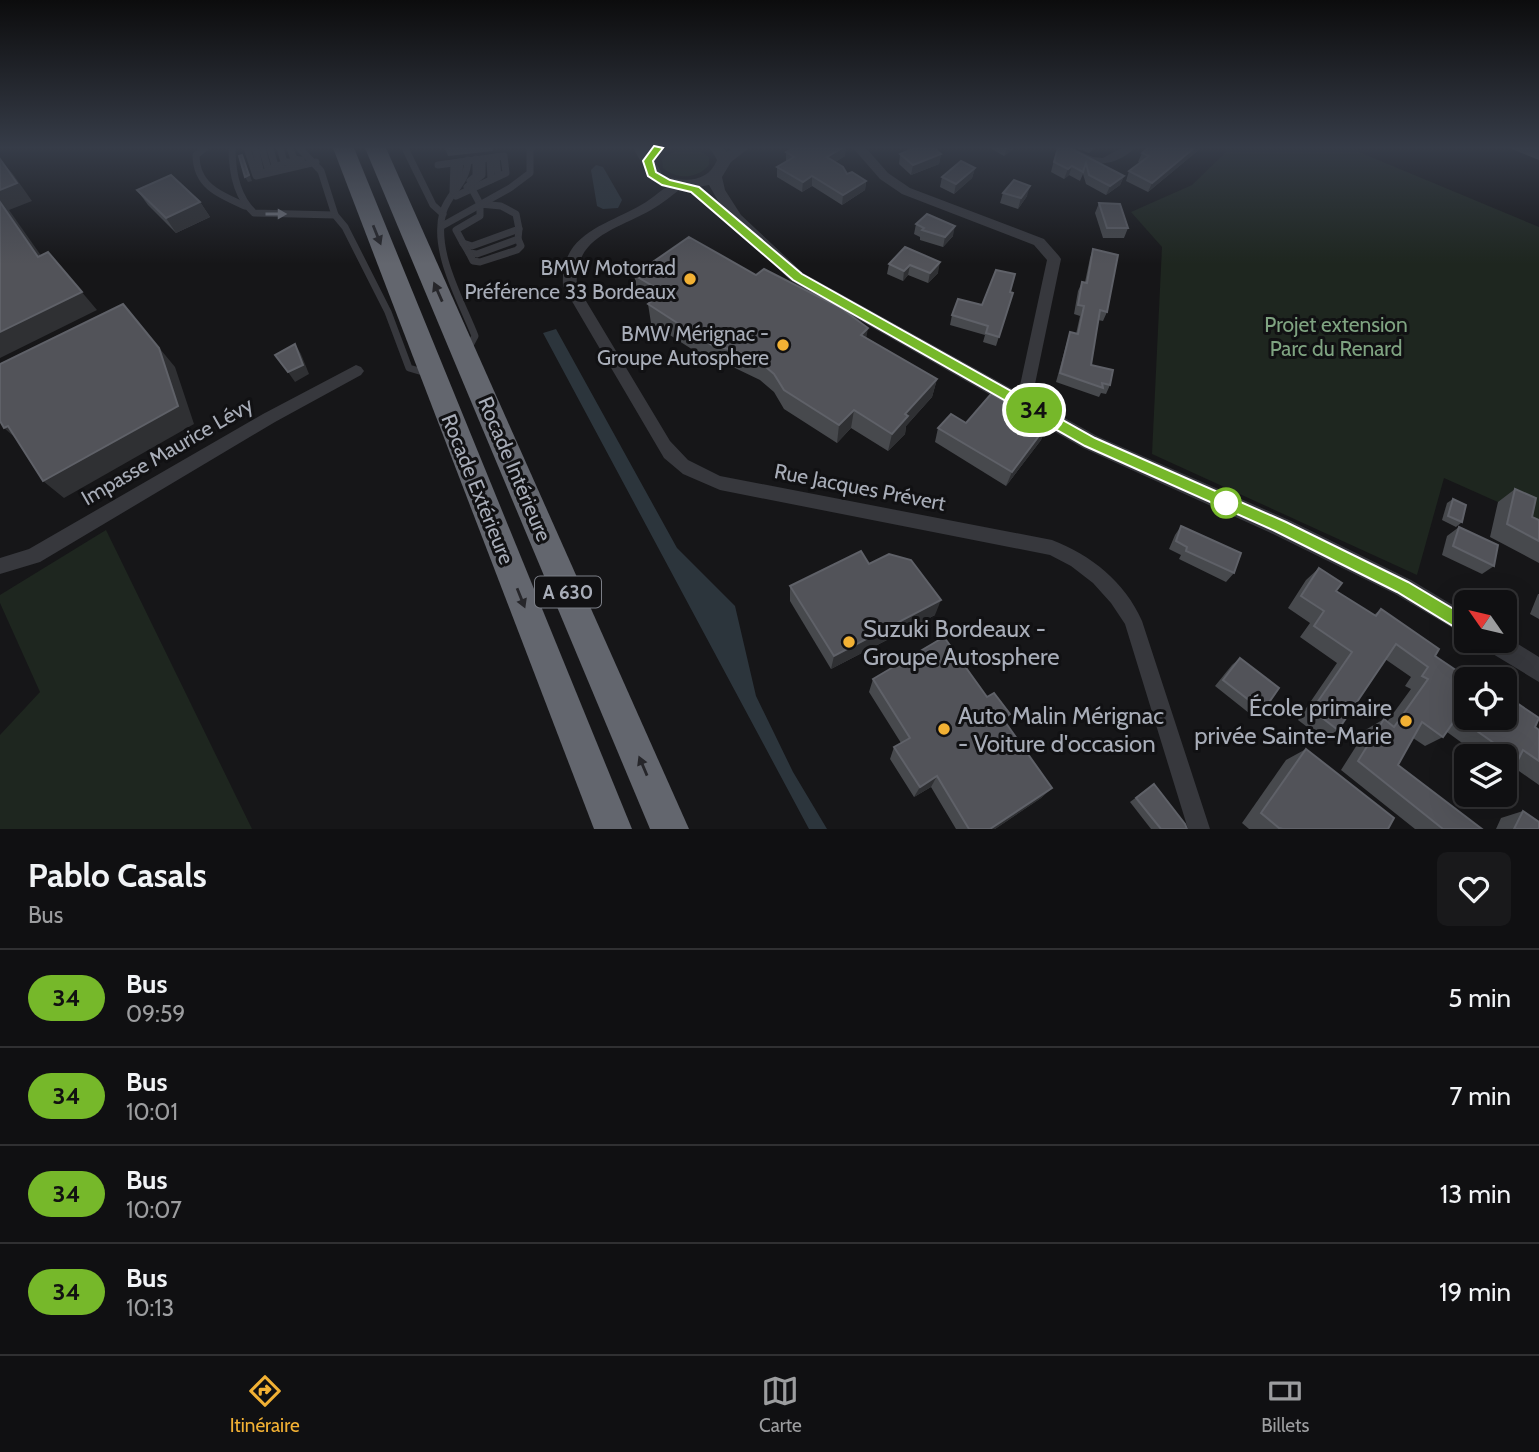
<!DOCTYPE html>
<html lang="fr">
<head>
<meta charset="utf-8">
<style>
  :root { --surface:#101012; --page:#19191b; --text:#f1f3f6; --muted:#9c9d9f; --line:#303032; --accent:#f2b134 }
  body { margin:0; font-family:Cabin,sans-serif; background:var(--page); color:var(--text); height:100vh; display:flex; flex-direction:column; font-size:26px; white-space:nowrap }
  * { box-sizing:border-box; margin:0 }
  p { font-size:23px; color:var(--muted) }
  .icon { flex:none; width:38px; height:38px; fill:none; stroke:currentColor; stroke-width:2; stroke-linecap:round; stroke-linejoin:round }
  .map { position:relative; height:829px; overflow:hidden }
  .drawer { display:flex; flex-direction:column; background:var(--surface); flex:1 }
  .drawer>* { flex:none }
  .badge { padding:0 14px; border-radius:23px; font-size:24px; line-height:46px }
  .needle { width:46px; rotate:304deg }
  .buttons { position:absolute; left:1454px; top:590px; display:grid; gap:14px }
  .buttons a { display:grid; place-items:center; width:63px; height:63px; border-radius:10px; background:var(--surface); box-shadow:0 7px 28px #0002,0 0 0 2px var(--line); font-size:35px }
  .map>.badge { position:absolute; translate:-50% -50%; box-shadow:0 0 0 4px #fff }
  .round { display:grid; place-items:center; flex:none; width:74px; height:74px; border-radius:10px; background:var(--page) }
  .summary { display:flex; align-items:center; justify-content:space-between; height:119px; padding:0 28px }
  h1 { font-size:33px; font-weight:700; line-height:52px }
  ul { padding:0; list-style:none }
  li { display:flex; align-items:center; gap:21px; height:98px; padding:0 28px; border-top:2px solid var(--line) }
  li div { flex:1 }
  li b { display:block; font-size:26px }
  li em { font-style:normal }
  li .badge { min-width:77px; font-weight:700; text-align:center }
  .menu { display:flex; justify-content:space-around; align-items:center; height:98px; border-top:2px solid var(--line); background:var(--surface); font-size:19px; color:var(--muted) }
  .menu a { display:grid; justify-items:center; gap:4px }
  .menu .current { color:var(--accent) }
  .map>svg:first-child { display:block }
  .green { fill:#1e261f }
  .water { fill:#2c353c }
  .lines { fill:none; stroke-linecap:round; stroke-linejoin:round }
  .service { stroke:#37383d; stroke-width:7 }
  .minor { fill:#37383d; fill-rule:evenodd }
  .tertiary { fill:#37383d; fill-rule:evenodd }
  .motorway { fill:#63666e; fill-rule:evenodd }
  .wall { fill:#47494d }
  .shaded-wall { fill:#2f3033 }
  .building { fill:#525359; stroke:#5f6168; stroke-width:2 }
  .oneway { fill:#757881 }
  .oneway2 { fill:#26262a }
  .line { fill:#76b82a; stroke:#fff; stroke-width:2 }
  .poi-dot { fill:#f2b134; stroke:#111113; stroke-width:2.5 }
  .stop-dot { fill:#fff; stroke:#76b82a; stroke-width:3.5 }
  .labels { text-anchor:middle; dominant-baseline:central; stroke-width:6; stroke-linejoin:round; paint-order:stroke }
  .shield { fill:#111113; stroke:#7b7e86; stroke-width:2 }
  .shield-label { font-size:19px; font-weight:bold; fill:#a8adb8 }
  .poi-label { font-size:21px; fill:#a8adb8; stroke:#111113; text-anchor:end }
  .park-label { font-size:21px; fill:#7fa381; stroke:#111113 }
  .street-label { font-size:21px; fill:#a8adb8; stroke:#111113 }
  .near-poi-label { font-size:24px; fill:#a8adb8; stroke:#111113; text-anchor:start }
</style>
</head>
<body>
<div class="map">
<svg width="1539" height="829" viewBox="0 0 1539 829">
  <rect width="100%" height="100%" fill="#161618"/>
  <!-- green -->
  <g class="green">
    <path d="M680,148L697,149L709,157V165C697,179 677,180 663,168L662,159Z"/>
    <path d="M1230,148H1357L1359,152L1539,227V527L1518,511L1444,478L1417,575L1152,454L1162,247L1131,212L1192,185Z"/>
    <path d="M106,530L252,829H0V735L40,692L0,603V595Z"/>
  </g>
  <!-- water -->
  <g class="water">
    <path d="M596,165L603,167L622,200L618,208L603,209L597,206L591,170Z"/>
    <path d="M556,329L677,548L735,606L756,696L793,772L827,829H809L543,333Z"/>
  </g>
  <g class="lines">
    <!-- service -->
    <g class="service">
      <path d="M205,148L196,155C196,186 220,195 245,206"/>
      <path d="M232,148C232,172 236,196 254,213L335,215L345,227L388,312L409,368L426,373"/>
      <path d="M247,148L256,176L316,162"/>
      <path d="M255,148L261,173L268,172"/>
      <path d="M262,148L268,169L275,168"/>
      <path d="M270,148L275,166L281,165"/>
      <path d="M280,148L284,162H302"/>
      <path d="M290,148L294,159L301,160"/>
      <path d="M299,148L321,171L335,215"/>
      <path d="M405,148L433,205L443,214"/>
      <path d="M496,157L498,176"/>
      <path d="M490,158L491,180"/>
      <path d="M468,160C467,184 449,192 443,212C432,251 461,300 475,336L468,349"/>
      <path d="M438,165L504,156L506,173L456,196"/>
      <path d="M470,181L476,176V159"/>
      <path d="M458,185L460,162"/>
      <path d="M467,187L482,175V159"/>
      <path d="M472,189L480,204"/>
      <path d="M453,191L454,163"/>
      <path d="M480,204L501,206L516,214L519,229L472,246L463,243L456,230L480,216Z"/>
      <path d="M442,226L510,188L530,173V148"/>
      <path d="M463,243L469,253L477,254L518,239L519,229"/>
      <path d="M469,253L473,261L480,262L517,250L521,246L518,239"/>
    </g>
    <!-- minor -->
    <g class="minor">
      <path d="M853,148H866L888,173L910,188L1044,239L1059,256L1061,259L1030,408H1018L1016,404L1047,260L1034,245L902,194L880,179Z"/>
      <path d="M1055,148H1072L1093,157L1103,158L1121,148H1135C1111,171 1080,167 1055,148Z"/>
      <path d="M678,181L682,182V188C672,195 662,204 651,210C616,230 573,237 577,286L670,441L688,460L720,476L1052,540C1091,555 1125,582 1142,621L1210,829H1188L1125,624L1111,603L1093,583L1071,566L1050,555L720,490L683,474L664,458L563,286C560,234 604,226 641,205C654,198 664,186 678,181Z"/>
      <path d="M356,365L361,367L364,371L361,375L275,422L40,562L0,574V558L29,549L263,414Z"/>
    </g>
    <!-- tertiary -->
    <g class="tertiary">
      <path d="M633,148H647L663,175C683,183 708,183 717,160L710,148H724L726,152L732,148H749L731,162L722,177L725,190L741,215L803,273L1097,436L1289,520L1411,580L1466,613V636L1395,594L1273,534L1083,448L791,281L730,222L709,185L686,189L652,181Z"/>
      <path d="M1505,636L1539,657V682L1483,648L1480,640H1505Z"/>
    </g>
    <!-- motorway -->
    <g class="motorway">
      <path d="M333,148H354L632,829H594Z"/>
      <path d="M365,148H386L689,829H650Z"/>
    </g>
  </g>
  <!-- wall -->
  <g class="wall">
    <path d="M445,148H493V151L448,156Z"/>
    <path d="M990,148H1014L1004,156Z"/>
    <path d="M1057,148L1124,176L1120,185L1106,195L1086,184L1083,174L1080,181L1069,175L1064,179L1051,172Z"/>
    <path d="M1076,148H1095L1089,153Z"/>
    <path d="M1201,148L1148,192L1126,181L1129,171L1140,163L1138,162L1142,153Z"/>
    <path d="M1509,148H1539V160Z"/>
    <path d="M786,152L845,156L835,162L847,174L866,181L865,190L842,205L812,186L802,192L777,177V167L786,162Z"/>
    <path d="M900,154H941L939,164L911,175L899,164Z"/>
    <path d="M975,168L972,178L954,194L940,187L942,177Z"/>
    <path d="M137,190L200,202L210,217L176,233L148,205Z"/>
    <path d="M1003,193L1027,196L1018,209L1000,203Z"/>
    <path d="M1099,203L1128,228L1124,238H1103L1095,213Z"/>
    <path d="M916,224L953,236L943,247L920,240V237L914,234Z"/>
    <path d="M905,247L938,273L928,283L908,275L903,281L887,274L889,264Z"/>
    <path d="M1093,249L1107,312L1103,321L1098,320L1091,365L1110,385L1106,394L1101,393L1099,397L1056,382L1067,342L1070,332L1076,334L1080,316L1074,314L1078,291L1082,282H1085L1090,258Z"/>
    <path d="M634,275L867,338L937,379L932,397L906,426L905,434L888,451L851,428L837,443L784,409L774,392L760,380L735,368L715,364L651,323L648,304L651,302L638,294Z"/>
    <path d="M1010,292L1013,293L996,346L983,342L985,335L950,325L952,315L982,305Z"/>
    <path d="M966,423L1047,425L1041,440L1006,486L935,442L938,428Z"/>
    <path d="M1515,489L1532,517L1539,520V563L1490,537L1498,502Z"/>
    <path d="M1453,499L1462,522L1456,527L1442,520L1447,503Z"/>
    <path d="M1181,526L1234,573L1226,582L1179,559L1181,555L1169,549L1175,535Z"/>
    <path d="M1459,527L1494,566L1482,574L1442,555L1447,536Z"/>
    <path d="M1319,568L1336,591L1374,615L1381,609L1435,656L1539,730V785L1509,764L1505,766V756H1480L1447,732L1443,737L1425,746L1413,738L1398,765L1482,829H1415L1341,770L1367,729L1384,719L1387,722L1411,689L1405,686L1411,677L1385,659L1338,730L1323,739L1298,720L1337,663L1300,637L1310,623L1288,608L1306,580Z"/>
    <path d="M790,586L935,615L831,669L790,601Z"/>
    <path d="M1538,594H1539V619L1530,614Z"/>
    <path d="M1240,658L1263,711L1254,717L1215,686L1232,665Z"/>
    <path d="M873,679L987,697L1010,714L1005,722L1052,788L1041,798L995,829H956L931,787L914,797L890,759L894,747L901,743L869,692Z"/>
    <path d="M1306,749L1388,829H1249L1242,823L1286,760Z"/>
    <path d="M1154,784L1187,829H1151L1130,802Z"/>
    <path d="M1523,811L1539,829H1496L1501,818Z"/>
  </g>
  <!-- shaded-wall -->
  <g class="shaded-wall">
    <path d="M842,148H846L845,156L827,167V157Z"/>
    <path d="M1007,148H1014L1004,156Z"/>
    <path d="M1194,148H1201L1148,192L1152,183Z"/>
    <path d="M941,154L939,164L911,175L913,165Z"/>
    <path d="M242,155L244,160L252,181L248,182L245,177Z"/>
    <path d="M0,159L13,174L32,201L9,210L54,274L38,257L0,202Z"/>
    <path d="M1072,166L1069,175L1064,179L1068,169Z"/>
    <path d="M975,168L972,178L954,194L956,184Z"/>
    <path d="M812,176V186L802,192L803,182Z"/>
    <path d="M1124,176L1120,185L1106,195L1110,186Z"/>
    <path d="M866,181L865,190L842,205L843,195Z"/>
    <path d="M1030,186L1027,196L1018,209L1021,198Z"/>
    <path d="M200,202L210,217L176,233L166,218Z"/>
    <path d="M955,226L953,236L943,247L945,237Z"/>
    <path d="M48,252L97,310L0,358V332Z"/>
    <path d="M940,262L938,273L928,283L930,273Z"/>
    <path d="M910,265L908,275L903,281L904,271Z"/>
    <path d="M123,304L175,367L194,424L64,498L43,481Z"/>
    <path d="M868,328L865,346L861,335Z"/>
    <path d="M295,344L301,354L309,374L295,382L288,372Z"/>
    <path d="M937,379L932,397L906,426L905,434L888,451L892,434L905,414Z"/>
    <path d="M854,410L851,428L837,443L839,425Z"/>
    <path d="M1047,425L1041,440L1006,486L1012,472Z"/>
    <path d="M8,426L25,446L4,428Z"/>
    <path d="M941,600L935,615L831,669L834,656Z"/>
    <path d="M937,776L931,787L914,797L920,787Z"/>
    <path d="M1052,788L1041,798L995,829H990Z"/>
  </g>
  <!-- building -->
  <g class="building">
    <path d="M793,148H842L827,157L843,167L847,174L852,172L866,181L843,195L812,176L803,182L777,167L794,157L786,152Z"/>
    <path d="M914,148H934L941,154L913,165L900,154Z"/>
    <path d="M1058,148H1070L1124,176L1110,186L1089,175L1086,163L1083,172L1072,166L1068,169L1054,162Z"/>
    <path d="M1148,148H1194L1152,183L1129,171L1149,156L1142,153Z"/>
    <path d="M242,155L249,175L245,177L239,156Z"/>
    <path d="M0,159L17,183L0,190Z"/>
    <path d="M961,161L975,168L956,184L942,177Z"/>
    <path d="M171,175L200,202L166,218L137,190Z"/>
    <path d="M1014,180L1030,186L1021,198L1003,193Z"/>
    <path d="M0,202L38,257L48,252L82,292L0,332Z"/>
    <path d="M1099,203L1120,204L1128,228H1107Z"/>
    <path d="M927,214L955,226L945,237L922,230L924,228L916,224Z"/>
    <path d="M689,237L756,275L764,269L841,308L868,328L861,335L937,379L905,414L908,416L892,434L854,410L839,425L784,390L774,374L760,362L734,350L713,346L648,304L663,292L634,275Z"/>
    <path d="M905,247L940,262L930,273L910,265L904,271L889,264Z"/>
    <path d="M1093,249L1118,255L1107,312L1100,310L1091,365L1113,370L1110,385L1102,383L1103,388L1060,373L1070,332L1078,334L1084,306L1078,305L1082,282L1087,283Z"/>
    <path d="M996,270L1015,274L1010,292L1013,293L999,337L986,333L988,326L952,315L958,299L982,305Z"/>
    <path d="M123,304L159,348L178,406L43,481L8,426L4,428L0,421V364Z"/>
    <path d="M295,344L303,365L288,372L275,355Z"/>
    <path d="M991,394L1047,425L1012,472L938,428L951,414L966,423Z"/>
    <path d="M1515,489L1536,498L1532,517L1539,520V541L1507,524Z"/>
    <path d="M1453,499L1466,505L1462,522L1448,516Z"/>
    <path d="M1181,526L1241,553L1234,573L1186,551L1187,547L1176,541Z"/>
    <path d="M1459,527L1498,545L1494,566L1453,546Z"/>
    <path d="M861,551L869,564L889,554L911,560L941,600L834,656L790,586Z"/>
    <path d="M1319,568L1342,583L1336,591L1376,616L1381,609L1439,649L1435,656L1469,679H1466V718H1505V695L1539,718L1535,727L1539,730V761L1523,750L1518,760L1457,717L1443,737L1422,722L1398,765L1482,829H1443L1358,761L1384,719L1394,727L1428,679L1422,676L1428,667L1396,644L1338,730L1312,710L1352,652L1314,626L1324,611L1301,596Z"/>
    <path d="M944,637L987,697L994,693L1010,714L1003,719L1052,788L990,829H969L937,776L920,787L894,747L910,738L873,679Z"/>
    <path d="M1240,658L1279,688L1263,711L1223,680Z"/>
    <path d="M1306,749L1394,818L1388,829H1283L1279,828L1261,813Z"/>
    <path d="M1154,784L1185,824L1187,829H1161L1136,798Z"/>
    <path d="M1523,811L1539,822V829H1514Z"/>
  </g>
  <!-- one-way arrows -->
  <defs><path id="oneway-solid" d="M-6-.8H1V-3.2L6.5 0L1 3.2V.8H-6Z" transform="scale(1.75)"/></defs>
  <use class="oneway" href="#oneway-solid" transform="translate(276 214)"/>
  <g class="oneway2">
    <use href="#oneway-solid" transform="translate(377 235) rotate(68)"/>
    <use href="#oneway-solid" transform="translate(438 292) rotate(-114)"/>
    <use href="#oneway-solid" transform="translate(521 598) rotate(68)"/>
    <use href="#oneway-solid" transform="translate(643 766) rotate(-113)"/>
  </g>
  <!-- sky -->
  <linearGradient id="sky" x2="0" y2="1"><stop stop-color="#0c0c0d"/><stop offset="0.56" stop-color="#363c48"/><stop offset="1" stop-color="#363c48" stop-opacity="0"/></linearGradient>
  <rect width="1539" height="264" fill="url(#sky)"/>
  <!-- line -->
  <path class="line" d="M654,146L663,148L653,161L656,172L670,180L699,187L802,274L1095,438L1286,522L1408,582L1472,620V631H1461L1397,592L1275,531L1085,446L793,280L691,192L662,185L648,176L643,161Z"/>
  <!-- markers -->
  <g class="poi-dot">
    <circle cx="690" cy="279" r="7"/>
    <circle cx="783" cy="345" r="7"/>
    <circle cx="849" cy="642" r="7"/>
    <circle cx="1406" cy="721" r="7"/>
    <circle cx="944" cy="729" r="7"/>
  </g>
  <circle class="stop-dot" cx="1226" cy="503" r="14"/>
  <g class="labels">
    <!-- shield labels -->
    <rect class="shield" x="535" y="576.5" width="66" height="31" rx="5"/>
    <g class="shield-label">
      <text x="568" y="592">A 630</text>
    </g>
    <!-- poi labels -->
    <g class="poi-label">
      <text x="676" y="267">BMW Motorrad<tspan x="676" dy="24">Préférence 33 Bordeaux</tspan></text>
      <text x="769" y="333">BMW Mérignac -<tspan x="769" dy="24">Groupe Autosphere</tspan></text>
    </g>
    <!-- park labels -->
    <g class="park-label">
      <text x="1336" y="324">Projet extension<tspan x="1336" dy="24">Parc du Renard</tspan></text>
    </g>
    <!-- street labels -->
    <g class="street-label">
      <text transform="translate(167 451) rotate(-30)">Impasse Maurice Lévy</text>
      <text transform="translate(515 469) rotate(67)">Rocade Intérieure</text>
      <text transform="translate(860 487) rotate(11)">Rue Jacques Prévert</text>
      <text transform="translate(478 489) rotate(68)">Rocade Extérieure</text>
    </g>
    <!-- near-poi labels -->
    <g class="near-poi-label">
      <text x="863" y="628">Suzuki Bordeaux -<tspan x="863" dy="28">Groupe Autosphere</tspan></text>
      <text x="1392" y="707" text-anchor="end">École primaire<tspan x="1392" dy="28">privée Sainte-Marie</tspan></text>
      <text x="958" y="715">Auto Malin Mérignac<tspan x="958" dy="28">- Voiture d'occasion</tspan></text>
    </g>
  </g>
</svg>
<div class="buttons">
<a><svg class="needle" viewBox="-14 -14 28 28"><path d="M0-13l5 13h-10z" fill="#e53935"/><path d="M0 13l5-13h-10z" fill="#9c9d9f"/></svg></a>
<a><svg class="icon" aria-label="locate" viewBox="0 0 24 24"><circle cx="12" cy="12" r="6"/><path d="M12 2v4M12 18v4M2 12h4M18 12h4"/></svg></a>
<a><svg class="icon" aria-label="layers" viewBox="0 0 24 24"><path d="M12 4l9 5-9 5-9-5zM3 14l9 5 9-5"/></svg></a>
</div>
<b class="badge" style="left:1034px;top:410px;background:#76b82a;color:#111">34</b>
</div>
<section class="drawer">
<div class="summary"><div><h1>Pablo Casals</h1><p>Bus</p></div><a class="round"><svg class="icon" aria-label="heart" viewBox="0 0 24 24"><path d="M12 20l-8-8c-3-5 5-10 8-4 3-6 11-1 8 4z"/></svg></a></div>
<ul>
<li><span class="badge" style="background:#76b82a;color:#111">34</span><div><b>Bus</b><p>09:59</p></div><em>5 min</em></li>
<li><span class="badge" style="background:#76b82a;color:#111">34</span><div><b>Bus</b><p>10:01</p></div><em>7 min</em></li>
<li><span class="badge" style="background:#76b82a;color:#111">34</span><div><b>Bus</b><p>10:07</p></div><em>13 min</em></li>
<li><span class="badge" style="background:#76b82a;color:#111">34</span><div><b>Bus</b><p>10:13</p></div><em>19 min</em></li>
</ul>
</section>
<nav class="menu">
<a class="current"><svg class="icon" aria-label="directions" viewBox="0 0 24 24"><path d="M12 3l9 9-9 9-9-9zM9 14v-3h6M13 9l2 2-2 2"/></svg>Itinéraire</a>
<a><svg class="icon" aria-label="map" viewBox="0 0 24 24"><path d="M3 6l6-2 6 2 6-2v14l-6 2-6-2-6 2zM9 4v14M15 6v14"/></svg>Carte</a>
<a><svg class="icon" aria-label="tickets" viewBox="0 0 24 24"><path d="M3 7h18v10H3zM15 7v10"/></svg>Billets</a>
</nav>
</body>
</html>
